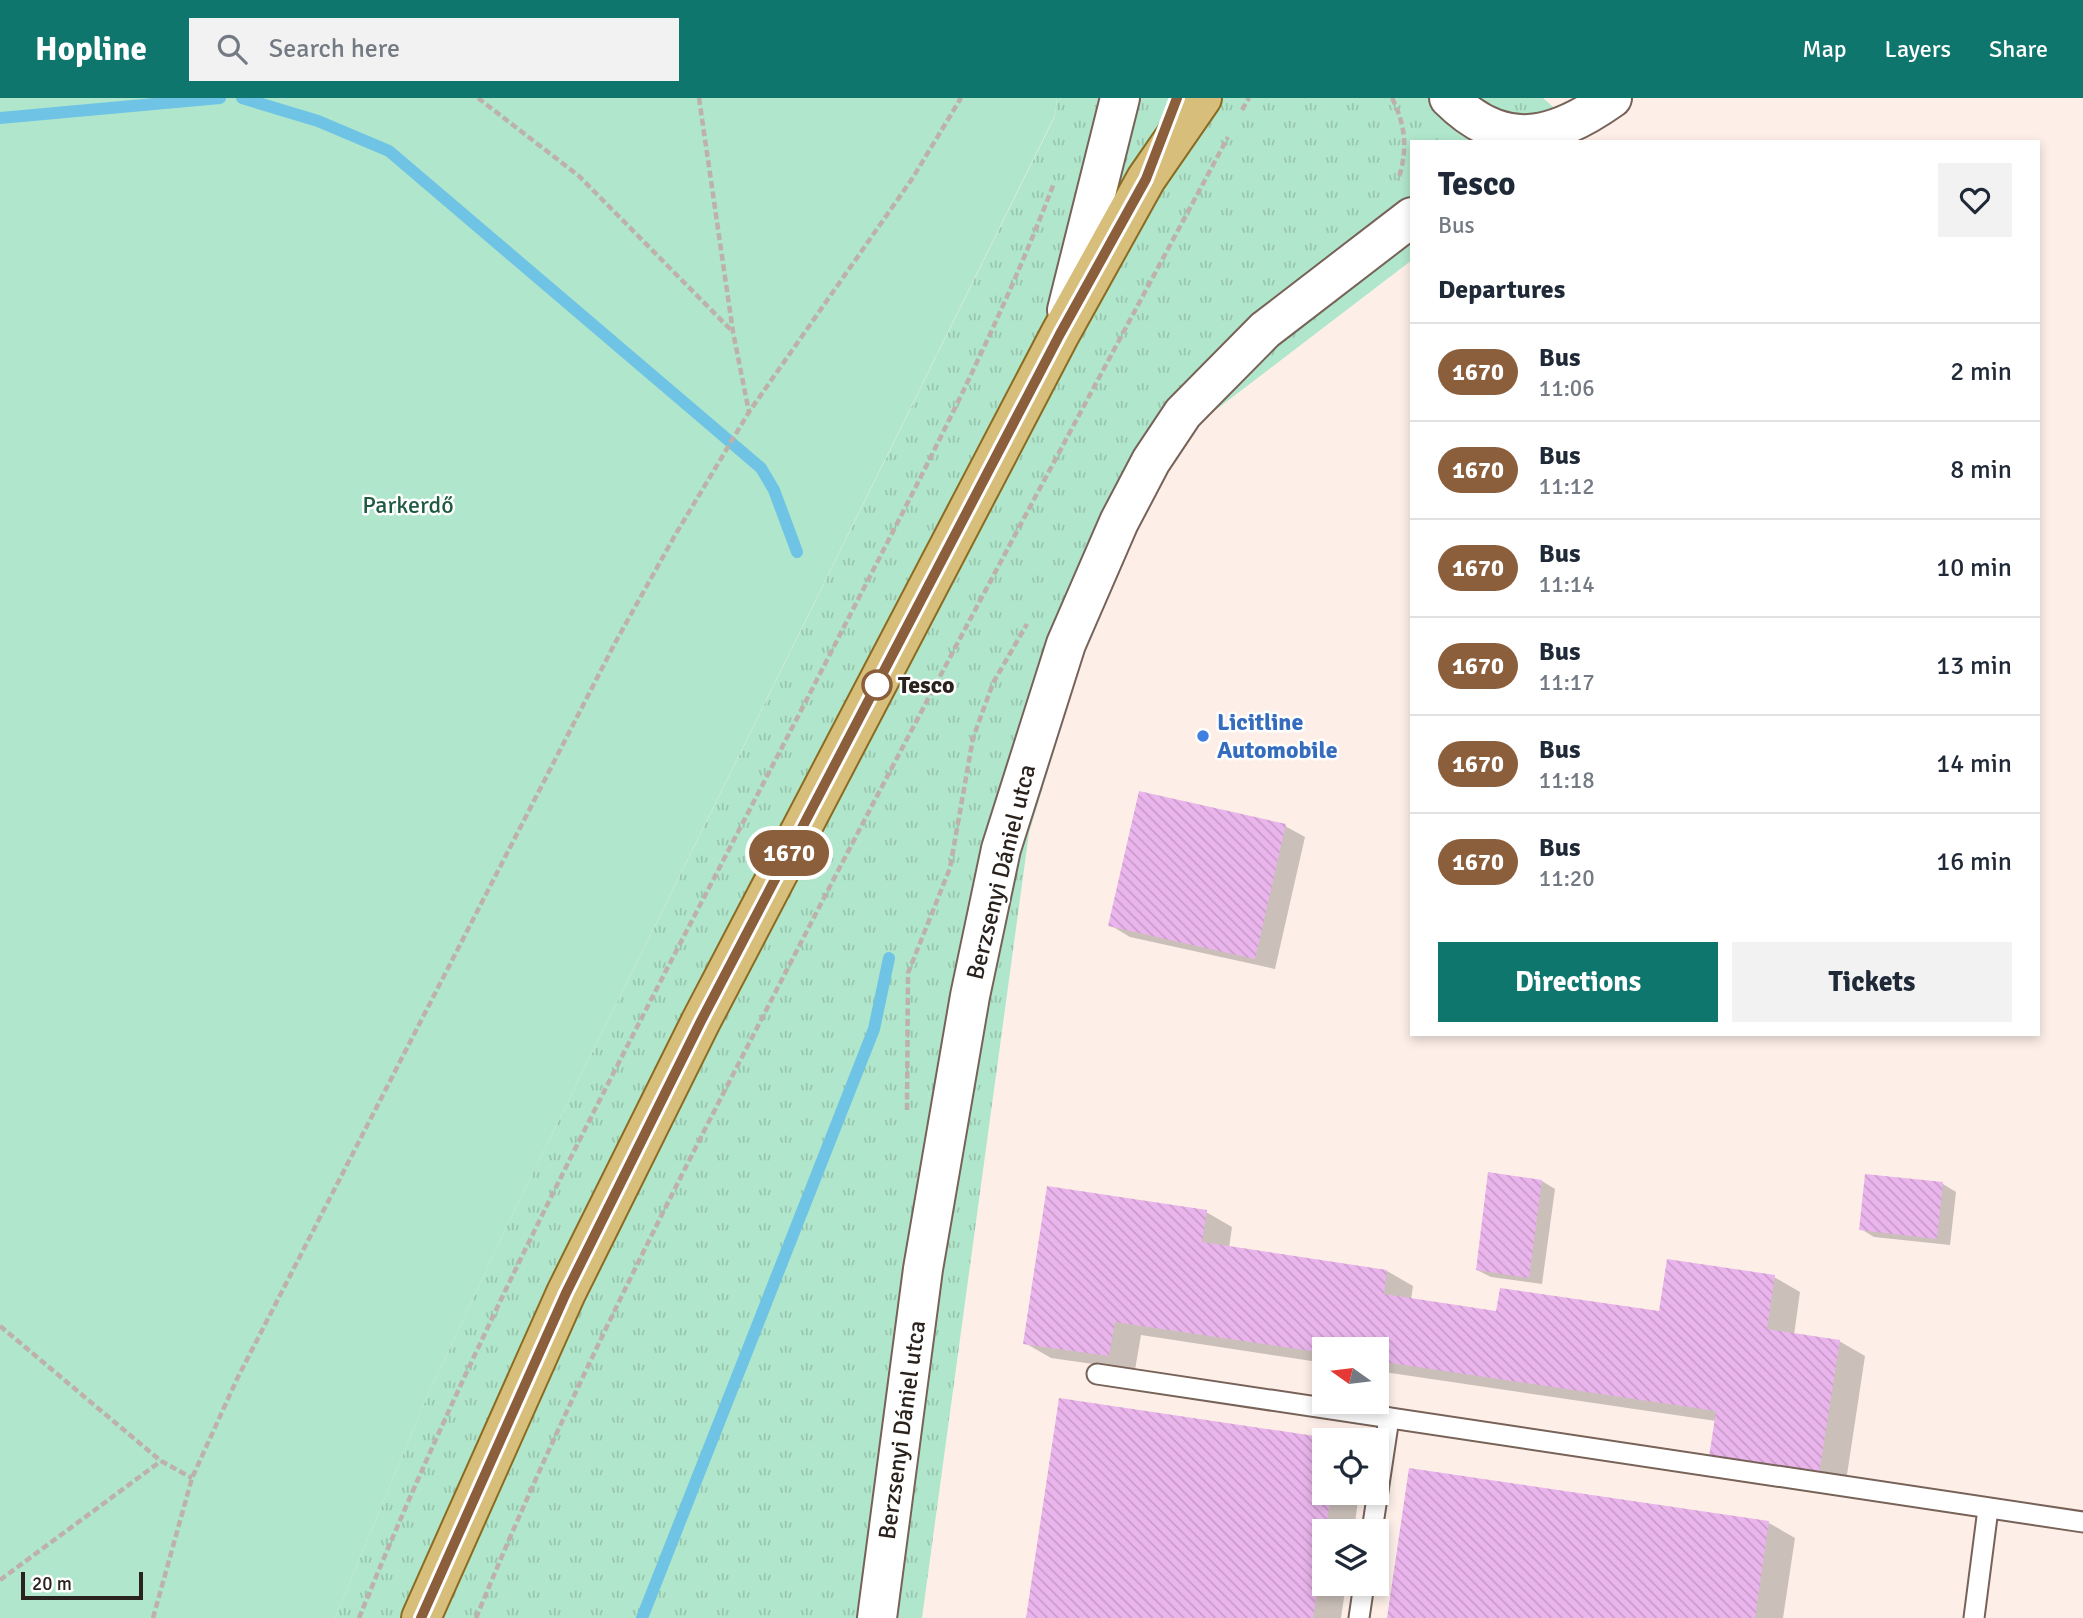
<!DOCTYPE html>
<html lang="en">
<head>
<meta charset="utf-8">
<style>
  :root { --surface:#fff; --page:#f2f2f3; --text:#1f2937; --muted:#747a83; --line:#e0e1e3; --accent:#0f766e }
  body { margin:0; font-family:Signika,sans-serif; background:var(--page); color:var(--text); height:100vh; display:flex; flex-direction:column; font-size:26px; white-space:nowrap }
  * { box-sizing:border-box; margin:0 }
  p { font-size:23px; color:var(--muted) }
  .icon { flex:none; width:38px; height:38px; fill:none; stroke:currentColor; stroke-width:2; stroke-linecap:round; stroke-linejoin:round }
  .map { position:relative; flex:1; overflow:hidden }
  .sheet { position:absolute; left:1410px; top:42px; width:630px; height:896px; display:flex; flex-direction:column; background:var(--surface); border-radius:0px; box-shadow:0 4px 10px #0003 }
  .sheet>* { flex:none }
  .badge { padding:0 14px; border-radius:23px; font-size:24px; line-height:46px }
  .needle { width:46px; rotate:284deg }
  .fabs { position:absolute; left:1312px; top:1239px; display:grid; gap:14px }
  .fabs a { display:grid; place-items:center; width:77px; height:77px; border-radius:0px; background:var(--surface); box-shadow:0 4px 10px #0003; font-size:35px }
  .scale { position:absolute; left:21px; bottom:18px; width:122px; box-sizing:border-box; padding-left:7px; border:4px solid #2a221d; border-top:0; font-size:19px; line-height:24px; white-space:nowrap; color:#2a221d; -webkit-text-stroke:5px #fff; paint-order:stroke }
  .map>.badge { position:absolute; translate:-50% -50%; box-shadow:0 0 0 4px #fff }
  h2 { padding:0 28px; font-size:26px; line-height:63px }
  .round { display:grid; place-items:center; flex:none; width:74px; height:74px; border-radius:0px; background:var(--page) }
  .head { display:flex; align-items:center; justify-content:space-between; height:119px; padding:0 28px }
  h1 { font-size:33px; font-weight:700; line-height:52px }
  .action { display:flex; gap:14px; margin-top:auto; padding:14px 28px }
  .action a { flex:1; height:80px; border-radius:0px; background:var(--accent); color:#fff; font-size:28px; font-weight:700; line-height:80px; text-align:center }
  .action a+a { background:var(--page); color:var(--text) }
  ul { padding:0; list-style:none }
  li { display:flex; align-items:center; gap:21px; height:98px; padding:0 28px; border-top:2px solid var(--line) }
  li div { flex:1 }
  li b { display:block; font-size:26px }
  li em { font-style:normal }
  li .badge { min-width:77px; font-weight:700; text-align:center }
  header { display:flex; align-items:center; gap:42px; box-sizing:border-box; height:98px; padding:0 35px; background:var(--accent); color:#fff }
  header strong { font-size:33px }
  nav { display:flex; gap:38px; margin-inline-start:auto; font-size:24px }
  .search { width:490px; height:63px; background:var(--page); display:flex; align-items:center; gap:18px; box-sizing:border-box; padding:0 24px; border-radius:0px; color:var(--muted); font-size:26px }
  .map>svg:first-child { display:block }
  .grass { fill:url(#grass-tufts) }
  .green { fill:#b0e6cb }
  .shadow { fill:#0003 }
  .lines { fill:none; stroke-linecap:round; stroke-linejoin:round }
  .stream { stroke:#6fc4e5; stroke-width:12 }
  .building { fill:url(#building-back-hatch) }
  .service-casing { stroke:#776258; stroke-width:23 }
  .minor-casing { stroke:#776258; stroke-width:42 }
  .primary-casing { stroke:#8a6b21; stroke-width:42 }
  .path { stroke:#bdb1aa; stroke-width:4.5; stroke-dasharray:7 3.5; stroke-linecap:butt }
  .service { stroke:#fff; stroke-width:19 }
  .minor { stroke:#fff; stroke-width:38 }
  .primary { stroke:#d8be7b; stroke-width:38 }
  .line-casing { stroke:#fff; stroke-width:16 }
  .line { stroke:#8b5e3c; stroke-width:10 }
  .stop-dot { fill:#fff; stroke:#8b5e3c; stroke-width:3.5 }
  .shop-dot { fill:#3f7fe0; stroke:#fff; stroke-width:2.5 }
  .labels { text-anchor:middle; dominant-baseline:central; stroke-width:5; stroke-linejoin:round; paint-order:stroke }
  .park-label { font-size:24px; fill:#1f5b42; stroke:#fff }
  .stop-label { font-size:24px; font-weight:bold; fill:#2a221d; stroke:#fff; text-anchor:start }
  .shop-label { font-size:24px; font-weight:bold; fill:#366cbe; stroke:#fff; text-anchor:start }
  .street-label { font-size:24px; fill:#2a221d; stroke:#fff }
</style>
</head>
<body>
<header>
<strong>Hopline</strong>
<div class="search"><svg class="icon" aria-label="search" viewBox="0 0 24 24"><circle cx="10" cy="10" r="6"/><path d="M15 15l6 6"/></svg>Search here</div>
<nav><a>Map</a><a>Layers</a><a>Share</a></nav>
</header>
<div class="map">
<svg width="2083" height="1520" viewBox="0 0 2083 1520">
  <defs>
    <pattern id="grass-tufts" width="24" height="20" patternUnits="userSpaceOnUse" patternTransform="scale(1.75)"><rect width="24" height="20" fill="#b0e6cb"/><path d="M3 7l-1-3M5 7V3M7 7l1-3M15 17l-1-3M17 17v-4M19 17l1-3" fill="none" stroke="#98c5ae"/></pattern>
    <pattern id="building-back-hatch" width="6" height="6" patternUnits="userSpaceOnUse" patternTransform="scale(1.75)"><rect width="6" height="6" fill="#eab5ec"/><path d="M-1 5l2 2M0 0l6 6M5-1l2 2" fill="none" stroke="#c99bca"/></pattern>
  </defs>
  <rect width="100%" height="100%" fill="#fdefe8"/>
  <!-- grass -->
  <path class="grass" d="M1057,0H1543L1581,33L1566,44H1412V162L1188,333L1108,474L1029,735L922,1520H335L426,1301L514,1113L1055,18Z"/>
  <!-- green -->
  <path class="green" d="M0,0H1057L1055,17L514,1113L426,1301L335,1520H0Z"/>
  <!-- shadow -->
  <g class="shadow">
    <path d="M1285,728L1305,739L1275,871L1130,839L1110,827Z"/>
    <path d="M1490,1076L1542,1083L1555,1091L1542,1186L1491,1179L1477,1172Z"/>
    <path d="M1866,1078L1943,1086L1956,1094L1950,1147L1874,1139L1861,1131Z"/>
    <path d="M1206,1114L1232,1129L1229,1150L1387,1173L1413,1188L1411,1202L1498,1215H1661L1774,1179L1800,1194L1794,1237L1839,1243L1865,1258L1845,1390L1716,1323L1377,1273V1251H1325V1265L1141,1237L1135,1272L1051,1260L1025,1245Z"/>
    <path d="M1061,1302L1334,1342H1325V1395H1359L1354,1433H1325V1486H1346L1341,1520H1028Z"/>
    <path d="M1769,1425L1795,1440L1783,1520H1388Z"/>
  </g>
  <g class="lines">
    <!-- stream -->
    <g class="stream">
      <path d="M242,0L318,23L389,53L761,370L774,392L797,454"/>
      <path d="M0,20L220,0"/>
      <path d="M642,1520L874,931L889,860"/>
    </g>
  </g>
  <!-- building -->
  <g class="building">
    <path d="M1139,693L1286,726L1255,861L1108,828Z"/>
    <path d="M1488,1074L1542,1082L1529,1180L1476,1172Z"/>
    <path d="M1865,1076L1943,1084L1937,1141L1859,1132Z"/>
    <path d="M1047,1088L1207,1112L1202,1144L1387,1172L1384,1196L1496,1213L1500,1190L1659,1213L1667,1161L1775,1177L1767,1231L1840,1242L1819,1376L1709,1359L1716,1313L1377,1263V1251H1325V1255L1115,1224L1109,1258L1023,1246Z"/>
    <path d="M1059,1300L1335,1341L1325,1342V1395H1331L1313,1520H1026Z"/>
    <path d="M1409,1370L1769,1423L1755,1520H1387Z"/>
  </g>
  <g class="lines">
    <defs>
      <g id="service">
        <path d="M1097,1276L2083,1424"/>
        <path d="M1372,1433L1389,1320"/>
        <path d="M1359,1520L1364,1486"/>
        <path d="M1974,1520L1988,1411"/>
      </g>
      <g id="minor">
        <path d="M1449,0C1503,54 1553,42 1612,0"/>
        <path d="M1067,212L1120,0"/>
        <path d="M877,1520L923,1171L970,898L1001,751L1066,546L1119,424L1151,363L1183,315L1265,232L1412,119"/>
      </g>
      <path id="primary" d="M421,1520L566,1195L701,923L1060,236L1146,81L1202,0"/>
    </defs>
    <!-- service casing -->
    <use href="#service" class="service-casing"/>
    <!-- minor casing -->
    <use href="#minor" class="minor-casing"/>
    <!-- primary casing -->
    <use href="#primary" class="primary-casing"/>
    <!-- path -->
    <g class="path">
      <path d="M478,0L579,78L733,234"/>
      <path d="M699,0L733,234L749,314"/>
      <path d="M1392,0C1406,28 1408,52 1398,82"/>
      <path d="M1242,12L1249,0"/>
      <path d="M907,1012L908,875L950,770L973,640L993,585L1027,526"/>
      <path d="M0,1228L161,1363L192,1380"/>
      <path d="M0,1482L161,1363"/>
      <path d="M153,1520L192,1380L237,1281L615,545L674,439L749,314L912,81L961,0"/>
      <path d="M359,1520C493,1191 665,878 827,562C907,405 991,250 1054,85"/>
      <path d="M476,1520C564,1306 669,1100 775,895C922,608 1076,323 1228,39"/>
    </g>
    <!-- service -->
    <use href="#service" class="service"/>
    <!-- minor -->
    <use href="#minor" class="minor"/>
    <!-- primary -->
    <use href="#primary" class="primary"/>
  </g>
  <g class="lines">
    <defs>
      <path id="line" d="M421,1520L566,1195L701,923L1060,236L1146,81L1177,0"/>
    </defs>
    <!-- line casing -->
    <use href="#line" class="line-casing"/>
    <!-- line -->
    <use href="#line" class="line"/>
  </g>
  <!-- markers -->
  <circle class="stop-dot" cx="877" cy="587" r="14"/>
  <circle class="shop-dot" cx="1203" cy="638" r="7"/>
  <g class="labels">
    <!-- park labels -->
    <g class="park-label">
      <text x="408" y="407">Parkerdő</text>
    </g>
    <!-- stop labels -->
    <g class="stop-label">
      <text x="898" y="587">Tesco</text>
    </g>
    <!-- shop labels -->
    <g class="shop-label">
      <text x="1217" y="624">Licitline<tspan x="1217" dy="28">Automobile</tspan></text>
    </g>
    <!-- street labels -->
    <g class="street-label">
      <text transform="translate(1001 774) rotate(-76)">Berzsenyi Dániel utca</text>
      <text transform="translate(902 1332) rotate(-82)">Berzsenyi Dániel utca</text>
    </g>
  </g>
</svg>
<div class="fabs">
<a><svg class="needle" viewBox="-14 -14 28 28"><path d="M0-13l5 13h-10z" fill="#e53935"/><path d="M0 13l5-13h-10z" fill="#747a83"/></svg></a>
<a><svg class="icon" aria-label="locate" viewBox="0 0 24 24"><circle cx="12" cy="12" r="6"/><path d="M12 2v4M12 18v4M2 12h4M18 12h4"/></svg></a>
<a><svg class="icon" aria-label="layers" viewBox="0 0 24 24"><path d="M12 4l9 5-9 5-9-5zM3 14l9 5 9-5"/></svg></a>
</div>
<div class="scale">20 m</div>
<b class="badge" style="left:789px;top:755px;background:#8b5e3c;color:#fff">1670</b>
<section class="sheet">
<div class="head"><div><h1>Tesco</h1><p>Bus</p></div><a class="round"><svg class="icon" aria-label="heart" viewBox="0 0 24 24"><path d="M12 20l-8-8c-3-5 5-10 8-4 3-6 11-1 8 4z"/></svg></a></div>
<h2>Departures</h2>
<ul>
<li><span class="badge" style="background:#8b5e3c;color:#fff">1670</span><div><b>Bus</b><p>11:06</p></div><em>2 min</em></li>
<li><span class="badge" style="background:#8b5e3c;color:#fff">1670</span><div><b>Bus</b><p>11:12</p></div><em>8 min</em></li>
<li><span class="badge" style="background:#8b5e3c;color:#fff">1670</span><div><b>Bus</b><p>11:14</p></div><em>10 min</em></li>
<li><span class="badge" style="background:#8b5e3c;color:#fff">1670</span><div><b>Bus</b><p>11:17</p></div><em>13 min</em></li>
<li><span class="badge" style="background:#8b5e3c;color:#fff">1670</span><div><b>Bus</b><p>11:18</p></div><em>14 min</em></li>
<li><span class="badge" style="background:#8b5e3c;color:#fff">1670</span><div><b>Bus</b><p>11:20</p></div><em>16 min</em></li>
</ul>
<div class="action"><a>Directions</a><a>Tickets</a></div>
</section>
</div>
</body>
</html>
